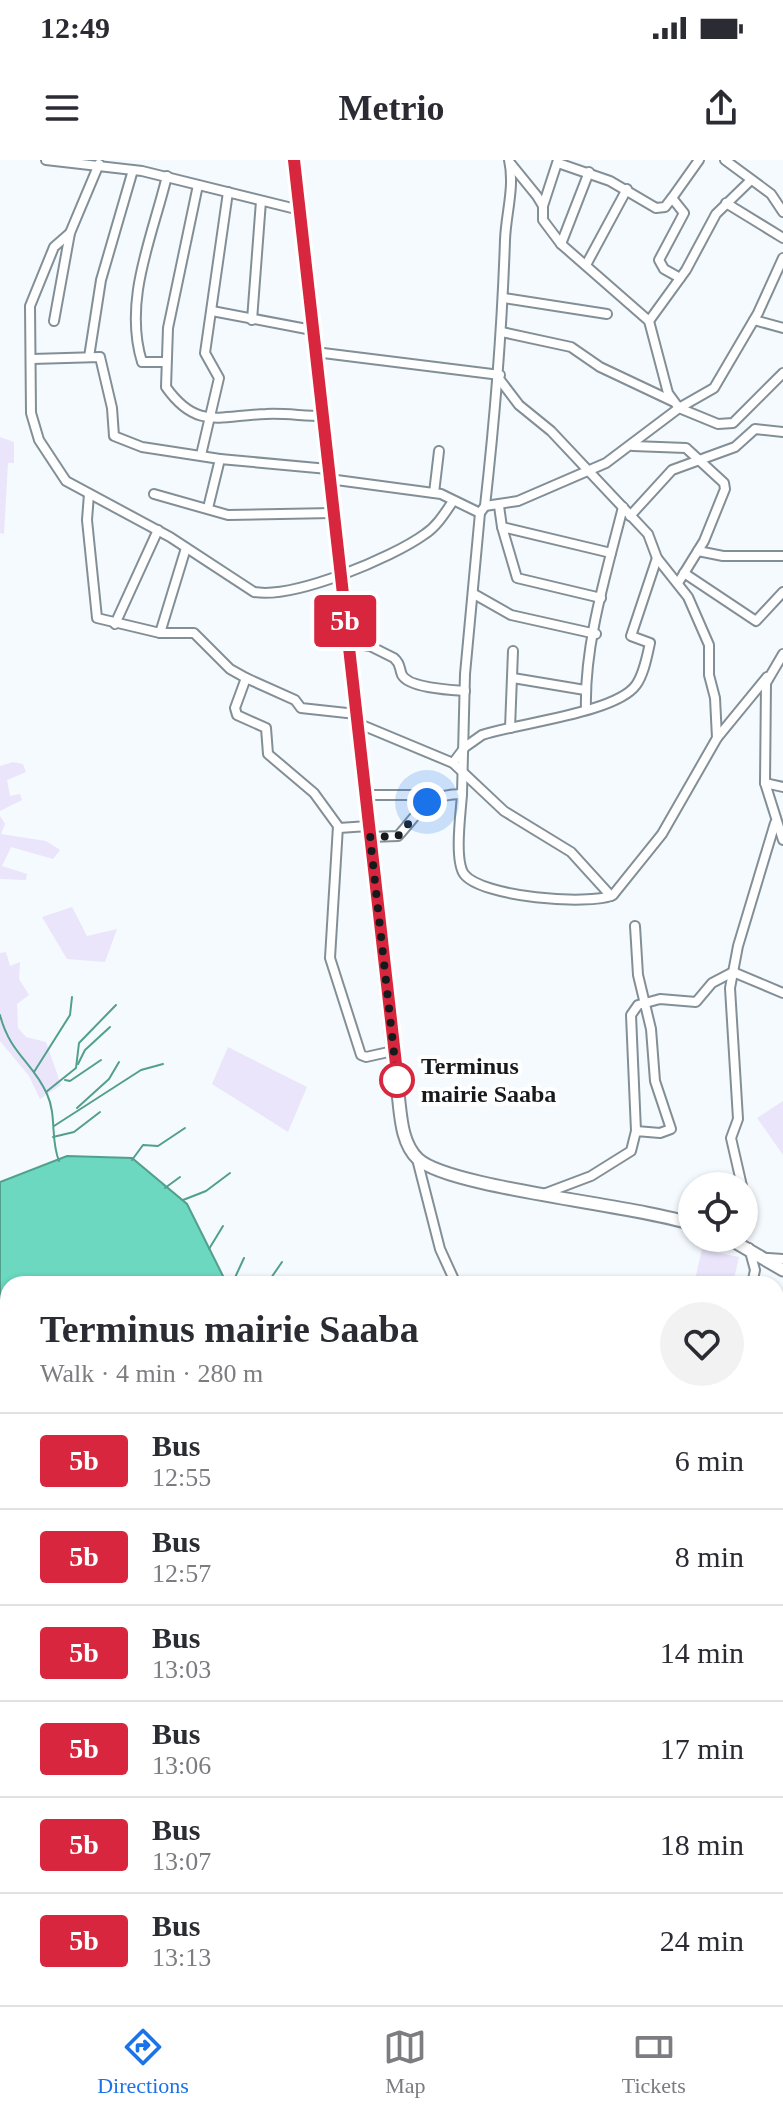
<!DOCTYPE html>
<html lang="en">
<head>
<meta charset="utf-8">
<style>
  :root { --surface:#fff; --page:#f2f2f3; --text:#2b2b33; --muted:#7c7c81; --line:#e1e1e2; --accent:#1a73e8 }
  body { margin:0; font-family:"Times New Roman",serif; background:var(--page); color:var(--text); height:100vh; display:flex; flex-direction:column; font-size:30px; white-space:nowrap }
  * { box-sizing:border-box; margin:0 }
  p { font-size:26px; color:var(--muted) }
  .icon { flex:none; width:44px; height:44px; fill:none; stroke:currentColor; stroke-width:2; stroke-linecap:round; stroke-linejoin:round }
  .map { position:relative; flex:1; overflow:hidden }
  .details { position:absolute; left:0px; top:1116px; width:784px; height:730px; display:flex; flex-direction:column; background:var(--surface); border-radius:24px 24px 0 0; box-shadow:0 2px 6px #0004 }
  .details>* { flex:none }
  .badge { padding:0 16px; border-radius:6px; font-size:28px; line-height:52px }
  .controls { position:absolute; left:678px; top:1012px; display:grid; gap:16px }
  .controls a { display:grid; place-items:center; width:80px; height:80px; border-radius:50%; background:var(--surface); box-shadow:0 2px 6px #0004; font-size:40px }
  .you { position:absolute; width:40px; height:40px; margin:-20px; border:6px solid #fff; border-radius:50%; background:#1a73e8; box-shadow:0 0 0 12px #1a73e833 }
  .map>.badge { position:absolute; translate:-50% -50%; box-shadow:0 0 0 4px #fff }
  .round { display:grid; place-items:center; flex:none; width:84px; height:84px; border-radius:42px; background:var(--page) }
  .overview { display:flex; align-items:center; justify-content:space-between; height:136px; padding:0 40px }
  h1 { font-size:38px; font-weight:800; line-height:60px }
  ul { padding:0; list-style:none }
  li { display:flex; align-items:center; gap:24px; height:96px; padding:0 40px; border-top:2px solid var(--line) }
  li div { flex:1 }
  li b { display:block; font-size:30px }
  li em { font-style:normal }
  li .badge { min-width:88px; font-weight:700; text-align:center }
  .status { display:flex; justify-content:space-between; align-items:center; height:56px; padding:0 40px; background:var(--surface); direction:ltr }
  .status svg { height:22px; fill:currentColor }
  header { display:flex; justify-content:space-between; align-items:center; height:104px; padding:0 40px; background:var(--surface); font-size:36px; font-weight:800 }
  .tabs { display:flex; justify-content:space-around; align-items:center; height:112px; border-top:2px solid var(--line); background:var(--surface); font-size:22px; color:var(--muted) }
  .tabs a { display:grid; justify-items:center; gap:4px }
  .tabs .on { color:var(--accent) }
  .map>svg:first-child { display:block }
  .green { fill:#eae5fa }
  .water { fill:#6bd8bf; stroke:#529f8e; stroke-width:2 }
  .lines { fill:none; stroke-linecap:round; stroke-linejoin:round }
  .stream { stroke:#529f8e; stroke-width:2 }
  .canal { stroke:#6bd8bf; stroke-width:8 }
  .street-casing { stroke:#838f97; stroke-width:12 }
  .secondary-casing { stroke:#838f97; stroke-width:15 }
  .street { stroke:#fff; stroke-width:8 }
  .secondary { stroke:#fff; stroke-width:11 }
  .line-casing { stroke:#fff; stroke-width:18 }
  .line { stroke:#d7263d; stroke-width:12 }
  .walk { stroke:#161a1d; stroke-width:8; stroke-dasharray:0 14.4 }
  .stop-dot { fill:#fff; stroke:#d7263d; stroke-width:4 }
  .labels { text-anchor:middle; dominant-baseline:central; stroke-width:8; stroke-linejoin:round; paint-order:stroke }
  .stop-label { font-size:24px; font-weight:bold; fill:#161a1d; stroke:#fff; text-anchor:start }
</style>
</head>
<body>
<div class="status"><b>12:49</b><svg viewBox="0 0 49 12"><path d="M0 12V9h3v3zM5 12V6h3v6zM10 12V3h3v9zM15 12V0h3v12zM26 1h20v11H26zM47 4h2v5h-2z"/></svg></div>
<header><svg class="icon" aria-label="menu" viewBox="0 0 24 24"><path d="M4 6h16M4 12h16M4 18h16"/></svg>Metrio<svg class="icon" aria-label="share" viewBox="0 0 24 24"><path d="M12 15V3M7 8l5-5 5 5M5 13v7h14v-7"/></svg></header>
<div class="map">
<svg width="783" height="1845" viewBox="0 0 783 1845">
  <rect width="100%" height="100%" fill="#f5fafe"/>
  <!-- green -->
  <g class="green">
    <path d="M0,277L14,282V303H8L4,374L0,373Z"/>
    <path d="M13,602L23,604L26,612L7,620L10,636L20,634L22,640L0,651V606Z"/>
    <path d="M0,656L5,664L1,674L46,681L60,690L53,699L11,687L2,706L27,714L26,720L0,719Z"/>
    <path d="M72,747L87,776L117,769L105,802L67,799L42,757Z"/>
    <path d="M6,792L10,806L20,802L19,819L29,835L17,844L18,868L26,877L46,882L61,925L40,939L29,916L0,881V793Z"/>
    <path d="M228,887L307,927L288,972L212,924Z"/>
    <path d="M783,941V995L757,958Z"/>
    <path d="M702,1089L739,1097L733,1124H694Z"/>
  </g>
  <!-- water -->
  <g class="water">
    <path d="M67,996L132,998L187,1044L227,1124H8V1181L0,1171V1022Z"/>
    <path d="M0,1409L8,1412V1838H452L453,1845H0Z"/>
  </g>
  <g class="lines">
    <!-- stream -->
    <g class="stream">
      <path d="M0,855C10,894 33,902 47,934C57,956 50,979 59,1001"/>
      <path d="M78,904L85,890L110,867"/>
      <path d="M34,912L70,855L72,837"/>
      <path d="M65,920L70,921L101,900"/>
      <path d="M46,932L76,908L79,883L116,845"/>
      <path d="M77,948L109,919L119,902"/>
      <path d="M54,966L141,910L163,904"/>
      <path d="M53,977L74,972L100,952"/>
      <path d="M132,1000L143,985L158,986L185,968"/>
      <path d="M165,1028L180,1017"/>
      <path d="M183,1040L206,1031L230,1013"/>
      <path d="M209,1089L223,1066"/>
      <path d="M232,1124L244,1098"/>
      <path d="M261,1124L271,1118L282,1102"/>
      <path d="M288,1124L301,1117"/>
      <path d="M0,1375H8"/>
      <path d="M0,1401L8,1405"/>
      <path d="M776,1696L783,1694"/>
      <path d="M666,1838L669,1845"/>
      <path d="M713,1838L716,1845"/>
      <path d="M639,1845L642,1838"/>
    </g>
    <!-- canal -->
    <path class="canal" d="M776,1796H783"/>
    <defs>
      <g id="street">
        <path d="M46,0L142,11L300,50"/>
        <path d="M725,0L771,34L783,52"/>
        <path d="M558,3L610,21L656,48L665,47L672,38L684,53L659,100L664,109L680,118"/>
        <path d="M511,4L537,36L543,46V60L561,84L649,161L668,233L679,248L718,264L733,263L783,213"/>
        <path d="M198,25L168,168L166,227C197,271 221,255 266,254C284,253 304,256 322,256"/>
        <path d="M672,38L699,0"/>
        <path d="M726,43L783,78"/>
        <path d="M543,46L558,0"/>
        <path d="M70,73L54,87L30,146L31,253L39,280L66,321L170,377L254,432C294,439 392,398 425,374C437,366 445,353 453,341"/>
        <path d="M561,84L589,12"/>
        <path d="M586,105L627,29"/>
        <path d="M504,138L607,154"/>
        <path d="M212,151L312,170"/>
        <path d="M252,160L261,41"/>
        <path d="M754,160L783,168"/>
        <path d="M54,161L70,73L99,4"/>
        <path d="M649,161L686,110L716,54L751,20"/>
        <path d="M502,172L571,187L600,207L672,241"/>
        <path d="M315,192L500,215"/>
        <path d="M89,197L101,120L133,10"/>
        <path d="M32,199L100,197L112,248L114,276L142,287L220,299L208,348"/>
        <path d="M164,202H142C123,140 152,78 167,16"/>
        <path d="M633,286L686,288L724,323L725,329L704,381L678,423"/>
        <path d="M201,295L219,218L205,193L228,32"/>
        <path d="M220,299L328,309"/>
        <path d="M329,319L441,334L480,353"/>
        <path d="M434,333L439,291"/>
        <path d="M89,334L87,360L97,458L160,473H194L230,509L246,518L235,548L237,555L266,568L268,594L314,633L338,666L330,798L361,895L366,897L393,891"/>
        <path d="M154,334L228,355L333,353"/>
        <path d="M485,346L518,341L606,303L679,248L714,228L758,153L783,98"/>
        <path d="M499,346L502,367L611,393"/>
        <path d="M630,356L672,310L735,287L755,269L783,272"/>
        <path d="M502,367L517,418L601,438"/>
        <path d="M698,391L723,396H783"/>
        <path d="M684,413L756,461L783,432"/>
        <path d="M474,434L511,455L596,474"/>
        <path d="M115,464L158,370"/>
        <path d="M160,473L186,388"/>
        <path d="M347,482L370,486L394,498C401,504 399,508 402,515C409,528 451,530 465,531"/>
        <path d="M783,494L766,523L765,623L783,680"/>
        <path d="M246,518L295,540L301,548L356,554"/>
        <path d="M513,518L585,530"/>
        <path d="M586,549C584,484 607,411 623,347"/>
        <path d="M357,563L453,603L504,651L571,692L611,736"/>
        <path d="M510,568L513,491"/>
        <path d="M717,578L767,517"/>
        <path d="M453,603L465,587L482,575C518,563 616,553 636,525C644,514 647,496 650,483L631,476L657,398"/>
        <path d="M765,623L783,627"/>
        <path d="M462,634C461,652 454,699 464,714C481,737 589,746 613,735L662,674L717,578L715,538L709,515V485L688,437L657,398L648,374L551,271L519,245L500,220"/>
        <path d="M365,635H438"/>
        <path d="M339,668L368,666"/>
        <path d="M370,677L398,676C421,651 425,634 462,634L465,514L480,353L485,346C495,257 502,170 505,80C506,53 515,27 509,0"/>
        <path d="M636,971L631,855L638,845L660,839L696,842L712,823L733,812L783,833"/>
        <path d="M417,999L440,1089L456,1124"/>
        <path d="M742,1026L731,978L738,959L730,828L738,786L775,663"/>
        <path d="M546,1033L591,1016L631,991L636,971L660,973L671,969L655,921L651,869L638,815L635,766"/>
        <path d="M744,1034L747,1057L744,1073"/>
        <path d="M749,1088L755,1110L752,1124"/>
        <path d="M768,1098L783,1099"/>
        <path d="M776,1315L783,1339"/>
        <path d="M776,1514L783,1490"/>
      </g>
      <g id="secondary">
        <path d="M294,0L399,942C401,961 403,985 418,999C449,1028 636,1045 692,1064"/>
        <path d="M728,1078L783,1110"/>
      </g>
    </defs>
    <!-- street casing -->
    <use href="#street" class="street-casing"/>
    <!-- secondary casing -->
    <use href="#secondary" class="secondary-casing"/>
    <!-- street -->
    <use href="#street" class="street"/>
    <!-- secondary -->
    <use href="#secondary" class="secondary"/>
  </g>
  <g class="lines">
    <defs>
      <path id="line" d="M294,0L398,922"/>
    </defs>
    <!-- line casing -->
    <use href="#line" class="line-casing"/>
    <!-- line -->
    <use href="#line" class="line"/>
    <!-- walk -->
    <path class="walk" d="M397,920L370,677L398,676L427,642"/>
  </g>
  <!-- markers -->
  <circle class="stop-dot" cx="397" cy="920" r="16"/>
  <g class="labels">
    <!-- stop labels -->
    <g class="stop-label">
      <text x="421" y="906">Terminus<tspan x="421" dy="28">mairie Saaba</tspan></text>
    </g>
  </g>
</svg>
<div class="controls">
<a><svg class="icon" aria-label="locate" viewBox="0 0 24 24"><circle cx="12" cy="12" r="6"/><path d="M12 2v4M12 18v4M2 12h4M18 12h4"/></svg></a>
</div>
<div class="you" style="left:427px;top:642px"></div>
<b class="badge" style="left:345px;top:461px;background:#d7263d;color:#fff">5b</b>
<section class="details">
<div class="overview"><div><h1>Terminus mairie Saaba</h1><p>Walk · 4 min · 280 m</p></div><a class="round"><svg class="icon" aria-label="heart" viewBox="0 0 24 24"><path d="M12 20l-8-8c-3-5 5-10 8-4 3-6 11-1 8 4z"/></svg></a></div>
<ul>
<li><span class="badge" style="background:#d7263d;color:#fff">5b</span><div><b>Bus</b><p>12:55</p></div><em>6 min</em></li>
<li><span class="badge" style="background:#d7263d;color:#fff">5b</span><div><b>Bus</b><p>12:57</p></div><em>8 min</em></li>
<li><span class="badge" style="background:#d7263d;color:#fff">5b</span><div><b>Bus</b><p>13:03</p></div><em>14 min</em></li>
<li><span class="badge" style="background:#d7263d;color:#fff">5b</span><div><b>Bus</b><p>13:06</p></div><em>17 min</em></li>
<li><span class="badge" style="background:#d7263d;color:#fff">5b</span><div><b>Bus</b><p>13:07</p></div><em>18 min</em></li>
<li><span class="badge" style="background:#d7263d;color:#fff">5b</span><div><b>Bus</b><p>13:13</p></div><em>24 min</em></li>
</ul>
</section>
</div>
<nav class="tabs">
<a class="on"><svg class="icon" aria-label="directions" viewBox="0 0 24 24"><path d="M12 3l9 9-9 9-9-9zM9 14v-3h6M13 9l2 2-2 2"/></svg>Directions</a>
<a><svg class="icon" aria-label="map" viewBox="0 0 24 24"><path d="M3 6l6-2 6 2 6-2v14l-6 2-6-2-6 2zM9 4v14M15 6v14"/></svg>Map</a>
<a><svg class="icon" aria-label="tickets" viewBox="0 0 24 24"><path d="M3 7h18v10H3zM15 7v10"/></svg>Tickets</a>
</nav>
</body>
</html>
